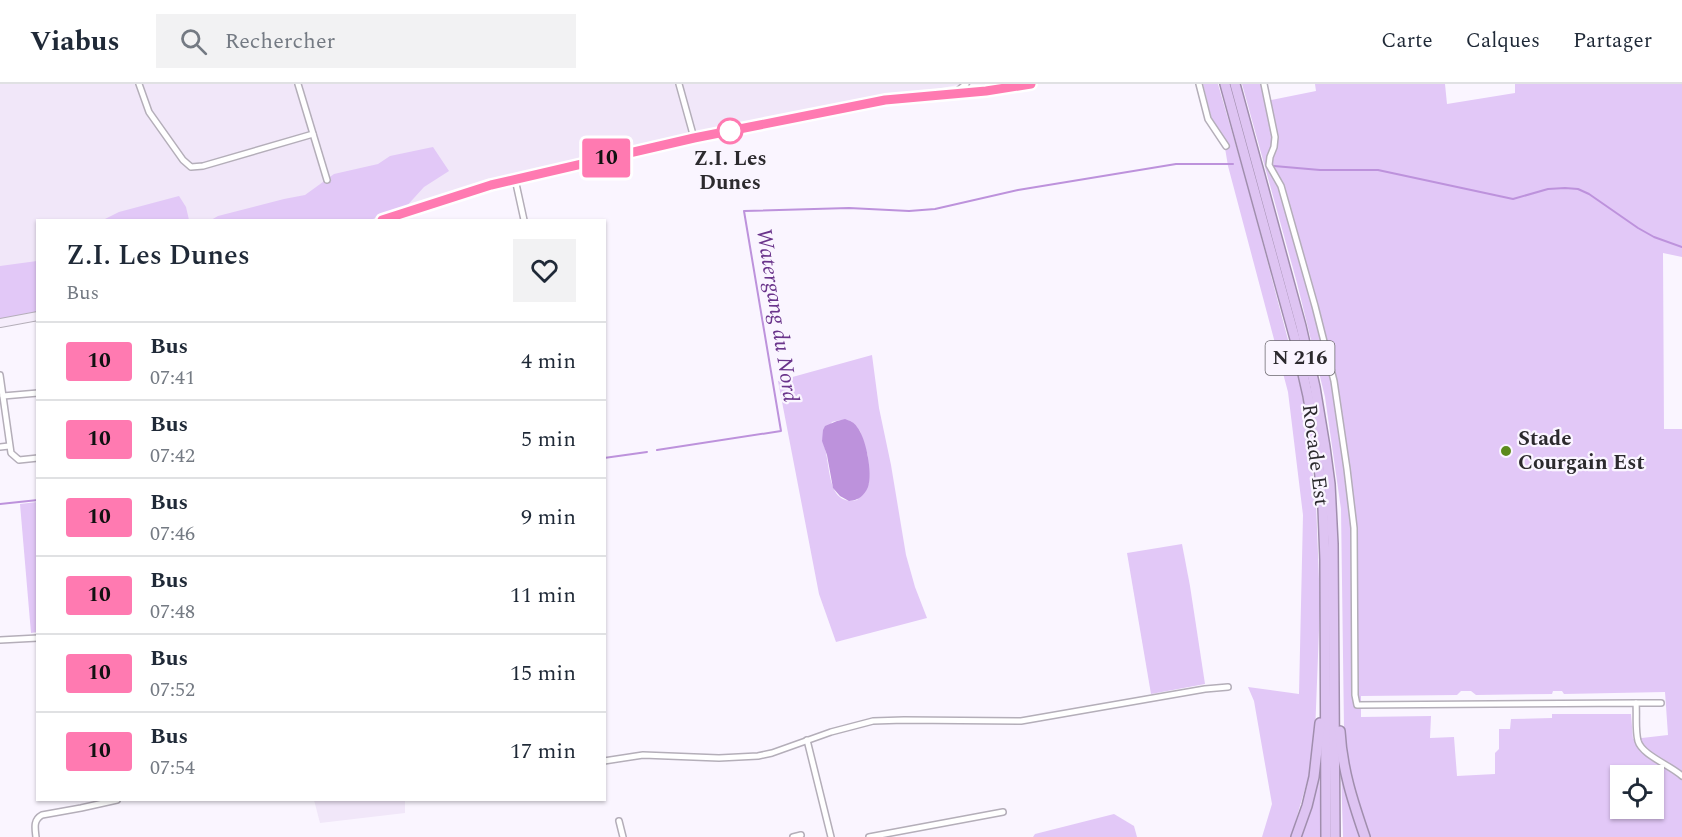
<!DOCTYPE html>
<html lang="fr">
<head>
<meta charset="utf-8">
<style>
  :root { --surface:#fff; --page:#f2f2f3; --text:#1f2937; --muted:#747a83; --line:#e0e1e3 }
  body { margin:0; font-family:Spectral,serif; background:var(--page); color:var(--text); height:100vh; display:flex; flex-direction:column; font-size:22px; white-space:nowrap }
  * { box-sizing:border-box; margin:0 }
  p { font-size:20px; color:var(--muted) }
  .icon { flex:none; width:33px; height:33px; fill:none; stroke:currentColor; stroke-width:2; stroke-linecap:round; stroke-linejoin:round }
  .map { position:relative; flex:1; overflow:hidden }
  .sheet { position:absolute; left:36px; top:135px; width:570px; height:582px; display:flex; flex-direction:column; background:var(--surface); border-radius:0px; box-shadow:0 2px 4px #0004 }
  .sheet>* { flex:none }
  .badge { padding:0 12px; border-radius:4px; font-size:21px; line-height:39px }
  .fabs { position:absolute; left:1610px; top:681px; display:grid; gap:12px }
  .fabs a { display:grid; place-items:center; width:54px; height:54px; border-radius:0px; background:var(--surface); box-shadow:0 2px 4px #0004; font-size:30px }
  .map>.badge { position:absolute; translate:-50% -50%; box-shadow:0 0 0 3px #fff }
  .round { display:grid; place-items:center; flex:none; width:63px; height:63px; border-radius:0px; background:var(--page) }
  .overview { display:flex; align-items:center; justify-content:space-between; height:102px; padding:0 30px }
  h1 { font-size:28px; font-weight:600; line-height:45px }
  ul { padding:0; list-style:none }
  li { display:flex; align-items:center; gap:18px; height:78px; padding:0 30px; border-top:2px solid var(--line) }
  li div { flex:1 }
  li b { display:block; font-size:22px }
  li em { font-style:normal }
  li .badge { min-width:66px; font-weight:700; text-align:center }
  header { display:flex; align-items:center; gap:36px; box-sizing:border-box; height:84px; padding:0 30px; background:var(--surface); border-bottom:2px solid var(--line) }
  header strong { font-size:28px }
  nav { display:flex; gap:33px; margin-inline-start:auto; font-size:21px }
  .search { width:420px; height:54px; background:var(--page); display:flex; align-items:center; gap:15px; box-sizing:border-box; padding:0 21px; border-radius:0px; color:var(--muted); font-size:22px }
  .map>svg:first-child { display:block }
  .built { fill:#f1e7f9 }
  .green { fill:#e2c8f7; fill-rule:evenodd }
  .water { fill:#bd92dc }
  .lines { fill:none; stroke-linecap:round; stroke-linejoin:round }
  .stream { stroke:#bd92dc; stroke-width:2 }
  .street-casing { stroke:#b4aeb9; stroke-width:8 }
  .secondary-casing { stroke:#b4aeb9; stroke-width:10 }
  .highway-casing { stroke:#a08ead; stroke-width:12 }
  .street { stroke:#fff; stroke-width:5 }
  .secondary { stroke:#f5edfb; stroke-width:8 }
  .highway { stroke:#dec4f2; stroke-width:9 }
  .line-casing { stroke:#fff; stroke-width:14 }
  .line { stroke:#ff7ab1; stroke-width:9 }
  .stop-dot { fill:#fff; stroke:#ff7ab1; stroke-width:3 }
  .poi-dot { fill:#5c8a1c; stroke:#faf5ff; stroke-width:2 }
  .labels { text-anchor:middle; dominant-baseline:central; stroke-width:4.5; stroke-linejoin:round; paint-order:stroke }
  .shield { fill:#faf5ff; stroke:#6a676d; stroke-width:1.5 }
  .shield-label { font-size:20px; font-weight:bold; fill:#2c2a2e }
  .stop-label { font-size:21px; font-weight:bold; fill:#2c2a2e; stroke:#faf5ff }
  .poi-label { font-size:21px; font-weight:bold; fill:#2c2a2e; stroke:#faf5ff; text-anchor:start }
  .street-label { font-size:21px; fill:#2c2a2e; stroke:#faf5ff }
  .water-label { font-size:22px; font-style:italic; fill:#6a348b; stroke:#faf5ff }
</style>
</head>
<body>
<header>
<strong>Viabus</strong>
<div class="search"><svg class="icon" aria-label="search" viewBox="0 0 24 24"><circle cx="10" cy="10" r="6"/><path d="M15 15l6 6"/></svg>Rechercher</div>
<nav><a>Carte</a><a>Calques</a><a>Partager</a></nav>
</header>
<div class="map">
<svg width="1682" height="753" viewBox="0 0 1682 753">
  <rect width="100%" height="100%" fill="#faf5ff"/>
  <!-- built -->
  <g class="built">
    <path d="M0,0H963L652,58L508,91L363,136H38L37,221L0,229Z"/>
    <path d="M314,716H405V729L320,739Z"/>
  </g>
  <!-- green -->
  <g class="green">
    <path d="M1203,0H1218L1247,100L1302,309L1309,356L1316,419L1320,520L1315,650L1311,684L1291,753H1262L1272,720L1254,617L1248,603L1299,610L1303,431L1288,308L1228,82L1223,52L1212,36Z"/>
    <path d="M1242,0H1261L1266,17L1316,7L1315,0H1445L1447,20L1515,9V0H1682V173L1663,169L1664,345H1682V753H1343L1341,685L1348,676L1344,644L1341,425L1325,313L1297,199ZM1461,607H1471L1476,611L1552,610L1553,607H1562L1564,610L1665,608L1668,651L1633,655L1631,630H1552V634L1511,635L1510,645H1499V665L1495,669V690L1457,692L1454,653L1430,654L1431,632L1361,633V612L1457,611ZM1620,692H1653V724H1620Z"/>
    <path d="M433,63L449,87L424,103L404,125L370,136H211L218,132L284,115L305,111L334,90L378,80L390,72Z"/>
    <path d="M179,112L186,123L189,136H103L119,128Z"/>
    <path d="M37,177V229L0,235V182Z"/>
    <path d="M872,271L879,324L891,381L906,471L915,503L927,534L836,558L819,510L778,297ZM840,336H845L860,347L868,372L869,399L857,416C824,423 832,375 822,356L832,338Z"/>
    <path d="M37,418V548L31,549L20,420Z"/>
    <path d="M1182,460L1190,502L1205,600L1151,610L1127,469Z"/>
    <path d="M1319,677L1321,753H1299Z"/>
    <path d="M1114,730L1134,742L1137,753H1033L1035,750Z"/>
  </g>
  <!-- water -->
  <path class="water" d="M845,335C850,337 854,338 857,343C866,353 873,390 868,403C864,412 859,416 849,417L840,412L833,404L827,371L822,357L823,346L825,342L837,337Z"/>
  <g class="lines">
    <!-- stream -->
    <g class="stream">
      <path d="M1274,82L1320,86H1378L1513,115L1548,105L1565,104L1578,105L1589,110L1638,144L1654,153L1682,163"/>
      <path d="M657,366L781,347L744,127L849,124L909,127L935,125L1018,106L1176,80H1233"/>
      <path d="M604,374L647,368"/>
      <path d="M0,420L38,416"/>
    </g>
    <defs>
      <g id="street">
        <path d="M139,0L149,28L183,76L191,83L203,82L313,50"/>
        <path d="M298,0L327,96"/>
        <path d="M679,0L694,54"/>
        <path d="M995,0L1005,3"/>
        <path d="M1199,0L1208,35L1226,62"/>
        <path d="M1264,0L1275,53L1274,63L1270,73L1269,81L1281,102L1315,222L1334,297L1347,385L1354,444L1355,611L1357,621L1636,619C1637,631 1635,645 1638,657C1642,671 1670,681 1682,692"/>
        <path d="M956,8L966,0"/>
        <path d="M515,95L524,136"/>
        <path d="M0,291L11,369L19,376L38,374"/>
        <path d="M3,312L38,309"/>
        <path d="M0,363L9,362"/>
        <path d="M0,556L38,554"/>
        <path d="M1636,619H1661"/>
        <path d="M807,656L831,753"/>
        <path d="M604,677L643,671L719,674L758,672L772,669L831,648L873,637L904,636L1021,637L1205,605L1228,603"/>
        <path d="M619,737L623,753"/>
        <path d="M36,753C35,744 33,736 42,731L81,724L117,716"/>
        <path d="M793,753L801,751"/>
        <path d="M869,753L1003,728"/>
      </g>
      <g id="secondary">
        <path d="M382,136L457,111L500,99L694,54L880,17L986,7L1031,0"/>
        <path d="M0,239L38,232"/>
      </g>
      <g id="highway">
        <path d="M1225,0L1295,255L1308,312L1318,372L1323,424L1325,476L1326,753"/>
        <path d="M1235,0L1301,242L1315,303L1325,363L1330,400L1333,460L1335,753"/>
        <path d="M1340,647C1342,685 1353,718 1365,753"/>
        <path d="M1296,753L1307,722L1314,693L1320,639"/>
      </g>
    </defs>
    <!-- street casing -->
    <use href="#street" class="street-casing"/>
    <!-- secondary casing -->
    <use href="#secondary" class="secondary-casing"/>
    <!-- highway casing -->
    <use href="#highway" class="highway-casing"/>
    <!-- street -->
    <use href="#street" class="street"/>
    <!-- secondary -->
    <use href="#secondary" class="secondary"/>
    <!-- highway -->
    <use href="#highway" class="highway"/>
  </g>
  <g class="lines">
    <defs>
      <path id="line" d="M382,136L491,101L694,54L885,16L986,7L1031,0"/>
    </defs>
    <!-- line casing -->
    <use href="#line" class="line-casing"/>
    <!-- line -->
    <use href="#line" class="line"/>
  </g>
  <!-- markers -->
  <circle class="stop-dot" cx="730" cy="47" r="12"/>
  <circle class="poi-dot" cx="1506" cy="367" r="6"/>
  <g class="labels">
    <!-- shield labels -->
    <rect class="shield" x="1265.5" y="257" width="69" height="34" rx="4.5"/>
    <g class="shield-label">
      <text x="1300" y="274">N 216</text>
    </g>
    <!-- stop labels -->
    <g class="stop-label">
      <text x="730" y="75">Z.I. Les<tspan x="730" dy="24">Dunes</tspan></text>
    </g>
    <!-- poi labels -->
    <g class="poi-label">
      <text x="1518" y="355">Stade<tspan x="1518" dy="24">Courgain Est</tspan></text>
    </g>
    <!-- street labels -->
    <g class="street-label">
      <text transform="translate(1315 371) rotate(83)">Rocade Est</text>
    </g>
    <!-- water labels -->
    <g class="water-label">
      <text transform="translate(777 231) rotate(81)">Watergang du Nord</text>
    </g>
  </g>
</svg>
<div class="fabs">
<a><svg class="icon" aria-label="locate" viewBox="0 0 24 24"><circle cx="12" cy="12" r="6"/><path d="M12 2v4M12 18v4M2 12h4M18 12h4"/></svg></a>
</div>
<b class="badge" style="left:606px;top:74px;background:#ff7ab1;color:#111">10</b>
<section class="sheet">
<div class="overview"><div><h1>Z.I. Les Dunes</h1><p>Bus</p></div><a class="round"><svg class="icon" aria-label="heart" viewBox="0 0 24 24"><path d="M12 20l-8-8c-3-5 5-10 8-4 3-6 11-1 8 4z"/></svg></a></div>
<ul>
<li><span class="badge" style="background:#ff7ab1;color:#111">10</span><div><b>Bus</b><p>07:41</p></div><em>4 min</em></li>
<li><span class="badge" style="background:#ff7ab1;color:#111">10</span><div><b>Bus</b><p>07:42</p></div><em>5 min</em></li>
<li><span class="badge" style="background:#ff7ab1;color:#111">10</span><div><b>Bus</b><p>07:46</p></div><em>9 min</em></li>
<li><span class="badge" style="background:#ff7ab1;color:#111">10</span><div><b>Bus</b><p>07:48</p></div><em>11 min</em></li>
<li><span class="badge" style="background:#ff7ab1;color:#111">10</span><div><b>Bus</b><p>07:52</p></div><em>15 min</em></li>
<li><span class="badge" style="background:#ff7ab1;color:#111">10</span><div><b>Bus</b><p>07:54</p></div><em>17 min</em></li>
</ul>
</section>
</div>
</body>
</html>
